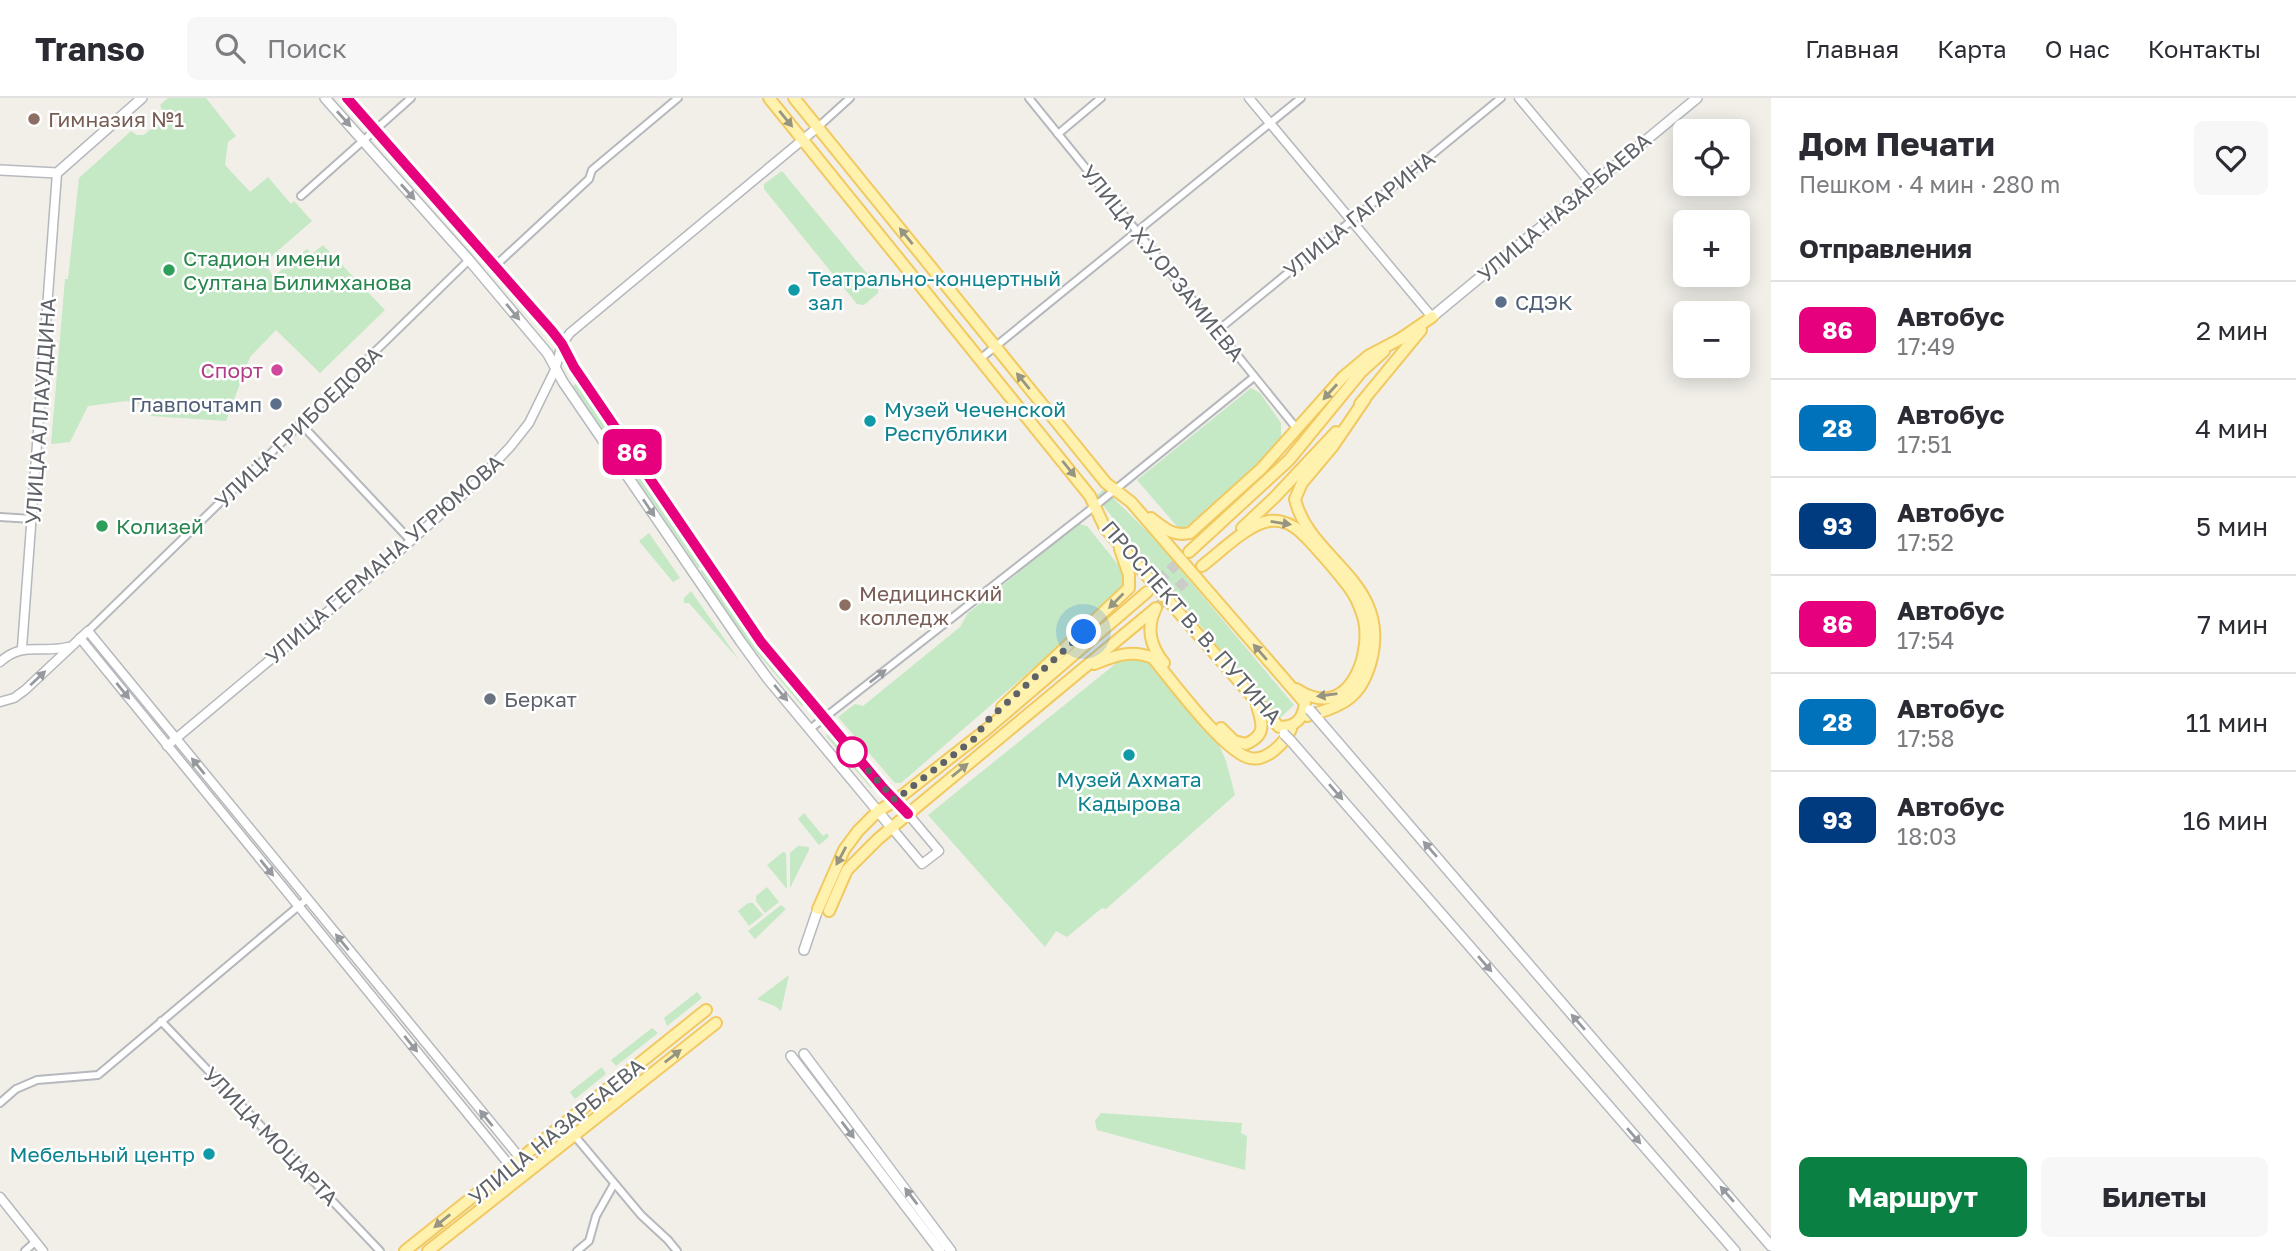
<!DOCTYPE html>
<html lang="ru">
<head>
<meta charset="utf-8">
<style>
  :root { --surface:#fff; --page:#f7f7f7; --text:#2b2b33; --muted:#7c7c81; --line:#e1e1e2; --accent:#0b8043 }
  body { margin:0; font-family:"Golos Text",sans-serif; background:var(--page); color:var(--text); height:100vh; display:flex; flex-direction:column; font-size:26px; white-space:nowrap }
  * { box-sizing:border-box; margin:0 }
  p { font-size:23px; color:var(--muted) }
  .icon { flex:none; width:38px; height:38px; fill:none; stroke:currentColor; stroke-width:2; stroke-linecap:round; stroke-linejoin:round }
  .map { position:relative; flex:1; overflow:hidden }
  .details { display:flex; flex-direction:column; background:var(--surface); width:525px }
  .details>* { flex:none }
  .badge { padding:0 14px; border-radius:10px; font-size:24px; line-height:46px }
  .tools { position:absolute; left:1673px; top:21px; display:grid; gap:14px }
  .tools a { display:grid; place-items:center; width:77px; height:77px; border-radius:10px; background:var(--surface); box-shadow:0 4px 18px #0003; font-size:35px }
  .you { position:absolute; width:35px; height:35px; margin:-18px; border:5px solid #fff; border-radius:50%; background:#1a73e8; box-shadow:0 0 0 10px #1a73e833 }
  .map>.badge { position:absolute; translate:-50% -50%; box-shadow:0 0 0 4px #fff }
  h2 { padding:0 28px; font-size:26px; line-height:63px }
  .round { display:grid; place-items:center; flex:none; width:74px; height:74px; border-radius:10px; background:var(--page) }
  .headline { display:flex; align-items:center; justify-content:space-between; height:119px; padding:0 28px }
  h1 { font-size:33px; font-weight:700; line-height:52px }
  .action { display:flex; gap:14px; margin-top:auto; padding:14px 28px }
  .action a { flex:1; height:80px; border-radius:10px; background:var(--accent); color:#fff; font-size:28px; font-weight:700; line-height:80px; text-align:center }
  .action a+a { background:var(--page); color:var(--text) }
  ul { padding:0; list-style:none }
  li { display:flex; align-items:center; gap:21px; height:98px; padding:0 28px; border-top:2px solid var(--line) }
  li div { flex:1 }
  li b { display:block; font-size:26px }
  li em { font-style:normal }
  li .badge { min-width:77px; font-weight:700; text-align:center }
  header { display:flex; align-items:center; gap:42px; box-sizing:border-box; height:98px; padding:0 35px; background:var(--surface); border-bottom:2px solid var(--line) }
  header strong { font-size:33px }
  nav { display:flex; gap:38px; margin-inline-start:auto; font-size:24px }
  .search { width:490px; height:63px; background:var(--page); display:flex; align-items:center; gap:18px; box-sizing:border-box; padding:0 24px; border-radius:10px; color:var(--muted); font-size:26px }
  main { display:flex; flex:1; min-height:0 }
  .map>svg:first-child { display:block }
  .green { fill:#c5e8c5 }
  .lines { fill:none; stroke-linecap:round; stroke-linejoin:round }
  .primary-tunnel { stroke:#ccccc8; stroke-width:10; stroke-dasharray:10 5; stroke-linecap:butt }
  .minor-casing { stroke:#b5b8bc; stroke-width:10 }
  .tertiary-casing { stroke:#b5b8bc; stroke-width:11 }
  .secondary-casing { stroke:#b6babf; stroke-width:12 }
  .primary-casing { stroke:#f2c960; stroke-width:14 }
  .minor { stroke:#fff; stroke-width:6 }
  .tertiary { stroke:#fff; stroke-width:8 }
  .secondary { stroke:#fff; stroke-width:9 }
  .primary { stroke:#fff2af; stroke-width:10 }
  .secondary-bridge-casing { stroke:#b6babf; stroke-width:12; stroke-linecap:butt }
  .secondary-bridge { stroke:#fff; stroke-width:9 }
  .oneway { fill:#979a9d }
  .oneway2 { fill:#979581 }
  .line-casing { stroke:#fff; stroke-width:16 }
  .line { stroke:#e6007e; stroke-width:10 }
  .walk { stroke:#5f6368; stroke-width:7; stroke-dasharray:0 12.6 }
  .education-dot { fill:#8d6e63; stroke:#fff; stroke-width:2.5 }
  .leisure-dot { fill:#2e9e5b; stroke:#fff; stroke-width:2.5 }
  .culture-dot { fill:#0f9aa8; stroke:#fff; stroke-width:2.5 }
  .service-dot { fill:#5c6f8a; stroke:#fff; stroke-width:2.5 }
  .hotel-dot { fill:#d1479c; stroke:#fff; stroke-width:2.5 }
  .worship-dot { fill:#6b7280; stroke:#fff; stroke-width:2.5 }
  .stop-dot { fill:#fff; stroke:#e6007e; stroke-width:3.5 }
  .labels { text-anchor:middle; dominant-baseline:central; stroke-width:5; stroke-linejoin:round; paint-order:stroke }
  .education-label { font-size:21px; fill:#785e54; stroke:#fff; text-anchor:start }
  .street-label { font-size:21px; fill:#5f6368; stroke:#fff }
  .leisure-label { font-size:21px; fill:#27864d; stroke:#fff; text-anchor:start }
  .culture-label { font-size:21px; fill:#0d838f; stroke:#fff; text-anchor:start }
  .service-label { font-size:21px; fill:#4e5e75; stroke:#fff; text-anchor:start }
  .hotel-label { font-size:21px; fill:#b23c85; stroke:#fff; text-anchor:end }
  .worship-label { font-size:21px; fill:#5b616d; stroke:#fff; text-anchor:start }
</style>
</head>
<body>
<header>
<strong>Transo</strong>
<div class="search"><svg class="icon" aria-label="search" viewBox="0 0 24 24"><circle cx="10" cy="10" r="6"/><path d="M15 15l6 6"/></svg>Поиск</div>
<nav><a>Главная</a><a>Карта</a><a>О нас</a><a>Контакты</a></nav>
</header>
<main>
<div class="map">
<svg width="1771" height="1153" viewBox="0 0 1771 1153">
  <rect width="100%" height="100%" fill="#f1efe8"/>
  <!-- green -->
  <g class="green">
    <path d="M168,0H206L236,38L228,44L225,67L250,94L268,79L291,106L294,103L312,123L265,164L273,179L307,151L312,156L323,147L385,212L320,275L276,232L250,259L226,323L151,318V309L126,303L88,308L70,344L51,346L65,181H68L79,80L131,33L137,37H144L162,21L163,14L160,7Z"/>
    <path d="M782,73L878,189V195L864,207L857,206L764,91V86Z"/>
    <path d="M577,285L702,468L698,470L573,288Z"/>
    <path d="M1251,290L1260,295L1281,325V343L1256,371L1181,433L1137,382Z"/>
    <path d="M1104,391L1153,439L1294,607L1279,621L1143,459L1096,398Z"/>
    <path d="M1079,426L1087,428L1129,480L1128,485L1112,502L901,685H895L838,619L855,606L863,608L960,529L968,515Z"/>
    <path d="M649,435L680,480L673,484L639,443Z"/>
    <path d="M704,471L752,542L805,606L802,608L748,544L700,473Z"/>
    <path d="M691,493L739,562L689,505H684V500Z"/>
    <path d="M1138,560L1153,567L1215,638L1226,663L1235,697L1106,811L1102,810L1067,839L1056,833L1045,849L928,717L1119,563Z"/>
    <path d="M830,635L874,688V690H871L826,638Z"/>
    <path d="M804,715L823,738L827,735L829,739L819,747L798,721Z"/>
    <path d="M798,748L809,749V752L790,790V755Z"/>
    <path d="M783,754L786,755L787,791L767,767Z"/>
    <path d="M767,789L779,804L765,815L756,803V798Z"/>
    <path d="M748,805H753L763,817L749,828L738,813Z"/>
    <path d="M781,807L786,811L755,841L748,833Z"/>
    <path d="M789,877L781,913L775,908L757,901Z"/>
    <path d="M697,894L702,900L667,928L664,920Z"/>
    <path d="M652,930L658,935L616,968L611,962Z"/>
    <path d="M602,969L606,976L575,1001L570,994Z"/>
    <path d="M1101,1015L1242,1025L1241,1035L1247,1038L1245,1072L1097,1032L1095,1023Z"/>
  </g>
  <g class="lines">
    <!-- primary-tunnel -->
    <g class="primary-tunnel">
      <path d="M1148,493L1187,456"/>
      <path d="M1156,510L1202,468"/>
    </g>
    <defs>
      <g id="minor">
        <path d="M1029,0L1297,331"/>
        <path d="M818,29L850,0"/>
        <path d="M1058,36L1101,0"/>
        <path d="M301,98L411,0"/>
        <path d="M495,168L589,81L592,72L678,0"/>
        <path d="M1217,233L1501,0"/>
        <path d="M980,261L1301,0"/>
        <path d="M301,326L411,443"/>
        <path d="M0,419L32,421"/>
        <path d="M88,533L469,162"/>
        <path d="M810,631L1095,408L1254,279"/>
        <path d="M161,923L380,1153"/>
        <path d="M0,1005L16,991L37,982L98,977L307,801"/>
        <path d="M574,1037L641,1117L668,1142L677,1153"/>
        <path d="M25,1153L35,1144"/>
        <path d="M577,1153L589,1143L596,1118L614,1086"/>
      </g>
      <g id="tertiary">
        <path d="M1249,0L1432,219"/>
        <path d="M1519,0L1591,86"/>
        <path d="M80,540L520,1080"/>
        <path d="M22,550L57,75"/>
        <path d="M0,564C23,543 40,556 68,549"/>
        <path d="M0,604L14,600L25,592L88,533L530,1072"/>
        <path d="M167,648L387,464L479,382L510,349L529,325L555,272L562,246L570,235L818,29"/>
        <path d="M891,729L922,766L939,753L908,716"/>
        <path d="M0,1099L43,1153"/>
      </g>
      <g id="secondary">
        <path d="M325,0L469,162L538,244L548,256L563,284L741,544L768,581L891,729"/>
        <path d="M347,0L552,233L562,246L574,269L761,544L884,691L908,716"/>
        <path d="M0,72L57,75L142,0"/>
        <path d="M1432,219L1697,0"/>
        <path d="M1317,620L1771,1148"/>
        <path d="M1291,643L1735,1153"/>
        <path d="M804,852L818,811"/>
        <path d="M804,956L951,1153"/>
        <path d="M791,958L940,1153"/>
      </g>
      <g id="primary">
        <path d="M769,0L1090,398L1105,430L1279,629C1295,629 1303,622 1305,605L1131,404L1106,385L794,0"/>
        <path d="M1400,241L1432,219"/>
        <path d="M1360,306L1421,232"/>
        <path d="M1151,420C1164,430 1173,439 1190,435L1261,371L1343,279L1368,258L1404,239"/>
        <path d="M1242,430L1275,399L1336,334"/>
        <path d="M1189,454L1289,362L1361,274L1384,253"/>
        <path d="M1202,468C1219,455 1248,426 1269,423C1277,422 1287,424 1294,429C1305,435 1347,485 1354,497C1358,504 1362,515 1364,522C1371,554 1353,613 1310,598C1305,597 1300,593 1296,591"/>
        <path d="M1155,512C1146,531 1151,549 1164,565"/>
        <path d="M1094,566C1114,558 1131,551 1153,560C1171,582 1225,655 1250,660C1266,664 1285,645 1291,631"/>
        <path d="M1002,609L1129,490V477L1120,451"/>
        <path d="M1307,618C1342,608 1361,601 1371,563C1392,483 1309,462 1295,401L1302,385L1333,348L1365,301"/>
        <path d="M1221,630L1234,643L1246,646C1266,637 1263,627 1257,608"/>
        <path d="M818,811L844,752L858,733L878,713L895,703L987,631L1147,494"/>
        <path d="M829,813L847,772L878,741L1156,510"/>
        <path d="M405,1153L706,912"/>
        <path d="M428,1153L716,925"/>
      </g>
    </defs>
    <!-- minor casing -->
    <use href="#minor" class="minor-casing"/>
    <!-- tertiary casing -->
    <use href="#tertiary" class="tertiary-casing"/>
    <!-- secondary casing -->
    <use href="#secondary" class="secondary-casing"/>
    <!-- primary casing -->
    <use href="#primary" class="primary-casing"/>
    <!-- minor -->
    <use href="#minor" class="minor"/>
    <!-- tertiary -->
    <use href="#tertiary" class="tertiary"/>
    <!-- secondary -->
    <use href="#secondary" class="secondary"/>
    <!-- primary -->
    <use href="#primary" class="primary"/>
    <defs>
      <g id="secondary-bridge">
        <path d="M1310,612L1317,620"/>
        <path d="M1284,636L1291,643"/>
      </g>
    </defs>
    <!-- secondary-bridge casing -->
    <use href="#secondary-bridge" class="secondary-bridge-casing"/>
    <!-- secondary-bridge -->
    <use href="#secondary-bridge" class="secondary-bridge"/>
  </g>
  <!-- one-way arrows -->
  <defs><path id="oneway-solid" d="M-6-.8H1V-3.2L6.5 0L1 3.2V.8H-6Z" transform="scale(1.75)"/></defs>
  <g class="oneway">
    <use href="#oneway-solid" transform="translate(344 21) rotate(48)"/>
    <use href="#oneway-solid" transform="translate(408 94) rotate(48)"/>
    <use href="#oneway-solid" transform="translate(513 214) rotate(50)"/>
    <use href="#oneway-solid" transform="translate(649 410) rotate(56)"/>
    <use href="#oneway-solid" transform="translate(878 578) rotate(-38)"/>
    <use href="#oneway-solid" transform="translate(38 580) rotate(-43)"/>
    <use href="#oneway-solid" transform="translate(123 593) rotate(51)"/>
    <use href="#oneway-solid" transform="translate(781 595) rotate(50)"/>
    <use href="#oneway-solid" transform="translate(198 668) rotate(-129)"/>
    <use href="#oneway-solid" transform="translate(1336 694) rotate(49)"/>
    <use href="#oneway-solid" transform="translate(1430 751) rotate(-131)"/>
    <use href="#oneway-solid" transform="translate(267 770) rotate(51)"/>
    <use href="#oneway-solid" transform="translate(342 844) rotate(-129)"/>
    <use href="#oneway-solid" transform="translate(1485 866) rotate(49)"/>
    <use href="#oneway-solid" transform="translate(1578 924) rotate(-131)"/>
    <use href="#oneway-solid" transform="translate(411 946) rotate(51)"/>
    <use href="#oneway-solid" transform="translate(486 1020) rotate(-129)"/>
    <use href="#oneway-solid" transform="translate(848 1032) rotate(53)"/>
    <use href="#oneway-solid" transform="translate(1634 1038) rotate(49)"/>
    <use href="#oneway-solid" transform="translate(1727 1096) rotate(-131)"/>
    <use href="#oneway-solid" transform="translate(911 1098) rotate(-127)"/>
  </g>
  <g class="oneway2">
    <use href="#oneway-solid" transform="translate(786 21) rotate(51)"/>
    <use href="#oneway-solid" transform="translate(906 138) rotate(-129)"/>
    <use href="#oneway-solid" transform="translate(1023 283) rotate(-129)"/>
    <use href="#oneway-solid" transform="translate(1330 294) rotate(132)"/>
    <use href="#oneway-solid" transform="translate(1069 371) rotate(51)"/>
    <use href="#oneway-solid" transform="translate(1281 425) rotate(9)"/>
    <use href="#oneway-solid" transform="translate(1116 503) rotate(135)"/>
    <use href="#oneway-solid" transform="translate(1260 554) rotate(-131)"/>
    <use href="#oneway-solid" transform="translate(1327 597) rotate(172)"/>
    <use href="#oneway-solid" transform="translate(960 672) rotate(-39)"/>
    <use href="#oneway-solid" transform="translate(841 758) rotate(118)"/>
    <use href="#oneway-solid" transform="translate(673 958) rotate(-38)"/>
    <use href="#oneway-solid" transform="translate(442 1123) rotate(141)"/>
  </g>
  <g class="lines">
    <defs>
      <path id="line" d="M347,0L552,233L562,246L574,269L761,544L884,691L908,716"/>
    </defs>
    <!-- line casing -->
    <use href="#line" class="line-casing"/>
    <!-- line -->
    <use href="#line" class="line"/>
    <!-- walk -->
    <path class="walk" d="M852,654L895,702L974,641L986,624L1084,534"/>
  </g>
  <!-- markers -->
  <g class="education-dot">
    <circle cx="34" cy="21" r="7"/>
    <circle cx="845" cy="507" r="7"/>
  </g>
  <g class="leisure-dot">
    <circle cx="169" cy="172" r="7"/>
    <circle cx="102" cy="428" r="7"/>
  </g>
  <g class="culture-dot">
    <circle cx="794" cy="192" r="7"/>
    <circle cx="870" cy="323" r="7"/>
    <circle cx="1129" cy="657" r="7"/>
    <circle cx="209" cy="1056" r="7"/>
  </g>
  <g class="service-dot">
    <circle cx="1501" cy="204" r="7"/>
    <circle cx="276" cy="306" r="7"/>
  </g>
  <circle class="hotel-dot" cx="277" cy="272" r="7"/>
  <circle class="worship-dot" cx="490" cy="601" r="7"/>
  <circle class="stop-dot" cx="852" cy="654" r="14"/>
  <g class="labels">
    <!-- education labels -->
    <g class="education-label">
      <text x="48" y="21">Гимназия №1</text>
      <text x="859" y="495">Медицинский<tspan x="859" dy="24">колледж</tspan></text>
    </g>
    <!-- street labels -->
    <g class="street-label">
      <text transform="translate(1564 109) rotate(-40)">УЛИЦА НАЗАРБАЕВА</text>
      <text transform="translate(1359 116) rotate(-39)">УЛИЦА ГАГАРИНА</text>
      <text transform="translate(1163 165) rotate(51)">УЛИЦА Х.У.ОРЗАМИЕВА</text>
      <text transform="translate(40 313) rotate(-86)">УЛИЦА АЛЛАУДДИНА</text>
      <text transform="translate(298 329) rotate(-44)">УЛИЦА ГРИБОЕДОВА</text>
      <text transform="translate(384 461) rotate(-41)">УЛИЦА ГЕРМАНА УГРЮМОВА</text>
      <text transform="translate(1192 524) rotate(49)">ПРОСПЕКТ В. В. ПУТИНА</text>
      <text transform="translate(556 1033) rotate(-39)">УЛИЦА НАЗАРБАЕВА</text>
      <text transform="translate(271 1038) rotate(46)">УЛИЦА МОЦАРТА</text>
    </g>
    <!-- leisure labels -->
    <g class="leisure-label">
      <text x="183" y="160">Стадион имени<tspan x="183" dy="24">Султана Билимханова</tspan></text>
      <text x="116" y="428">Колизей</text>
    </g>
    <!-- culture labels -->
    <g class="culture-label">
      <text x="808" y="180">Театрально-концертный<tspan x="808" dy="24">зал</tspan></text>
      <text x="884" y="311">Музей Чеченской<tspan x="884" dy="24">Республики</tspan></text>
      <text x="1129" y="681" text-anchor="middle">Музей Ахмата<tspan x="1129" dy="24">Кадырова</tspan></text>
      <text x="195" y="1056" text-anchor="end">Мебельный центр</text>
    </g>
    <!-- service labels -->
    <g class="service-label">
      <text x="1515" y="204">СДЭК</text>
      <text x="262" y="306" text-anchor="end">Главпочтамп</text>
    </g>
    <!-- hotel labels -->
    <g class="hotel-label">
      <text x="263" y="272">Спорт</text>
    </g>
    <!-- worship labels -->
    <g class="worship-label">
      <text x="504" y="601">Беркат</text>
    </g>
  </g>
</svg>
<div class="tools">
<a><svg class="icon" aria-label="locate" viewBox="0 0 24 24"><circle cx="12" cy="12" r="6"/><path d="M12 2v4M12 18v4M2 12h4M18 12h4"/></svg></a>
<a>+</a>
<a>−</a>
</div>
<div class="you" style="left:1084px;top:534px"></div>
<b class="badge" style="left:632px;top:354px;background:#e6007e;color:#fff">86</b>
</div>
<section class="details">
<div class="headline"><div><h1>Дом Печати</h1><p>Пешком · 4 мин · 280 m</p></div><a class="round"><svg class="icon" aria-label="heart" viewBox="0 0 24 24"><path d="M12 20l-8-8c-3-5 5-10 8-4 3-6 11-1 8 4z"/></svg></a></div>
<h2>Отправления</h2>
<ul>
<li><span class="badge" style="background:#e6007e;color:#fff">86</span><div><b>Автобус</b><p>17:49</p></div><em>2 мин</em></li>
<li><span class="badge" style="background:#0072bc;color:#fff">28</span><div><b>Автобус</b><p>17:51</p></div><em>4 мин</em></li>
<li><span class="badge" style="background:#003b80;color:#fff">93</span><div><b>Автобус</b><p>17:52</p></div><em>5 мин</em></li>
<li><span class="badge" style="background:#e6007e;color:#fff">86</span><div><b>Автобус</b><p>17:54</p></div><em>7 мин</em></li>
<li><span class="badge" style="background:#0072bc;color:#fff">28</span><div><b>Автобус</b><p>17:58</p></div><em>11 мин</em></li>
<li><span class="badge" style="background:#003b80;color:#fff">93</span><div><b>Автобус</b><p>18:03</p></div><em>16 мин</em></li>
</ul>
<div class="action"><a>Маршрут</a><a>Билеты</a></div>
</section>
</main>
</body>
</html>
